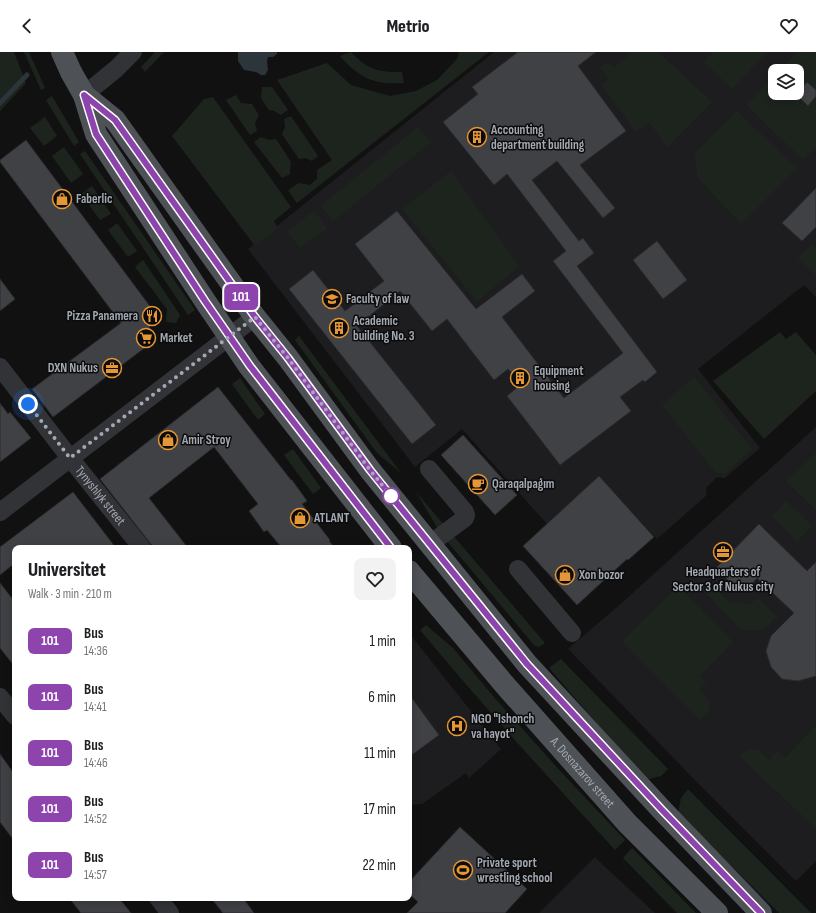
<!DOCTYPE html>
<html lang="en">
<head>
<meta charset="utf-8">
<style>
  :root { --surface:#fff; --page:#f2f2f2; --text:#202124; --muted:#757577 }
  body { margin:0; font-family:"Sofia Sans Condensed",sans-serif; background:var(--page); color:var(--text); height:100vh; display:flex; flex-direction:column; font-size:15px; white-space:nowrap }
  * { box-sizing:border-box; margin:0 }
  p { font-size:13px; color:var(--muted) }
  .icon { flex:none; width:22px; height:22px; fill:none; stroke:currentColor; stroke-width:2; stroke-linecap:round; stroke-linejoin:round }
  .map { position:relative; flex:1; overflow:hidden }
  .details { position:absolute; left:12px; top:493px; width:400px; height:356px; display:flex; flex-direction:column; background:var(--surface); border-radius:8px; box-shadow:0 2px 10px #0003 }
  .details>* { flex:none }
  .badge { padding:0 8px; border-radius:6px; font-size:14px; line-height:26px }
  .buttons { position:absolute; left:768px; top:12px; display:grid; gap:8px }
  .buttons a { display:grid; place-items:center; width:36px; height:36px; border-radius:8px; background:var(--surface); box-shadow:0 2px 10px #0003; font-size:20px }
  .you { position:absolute; width:20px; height:20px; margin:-10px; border:3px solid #fff; border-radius:50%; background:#1a73e8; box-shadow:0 0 0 6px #1a73e833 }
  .map>.badge { position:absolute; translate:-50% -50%; box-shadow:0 0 0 2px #fff }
  .round { display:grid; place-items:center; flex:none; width:42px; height:42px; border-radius:8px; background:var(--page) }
  .head { display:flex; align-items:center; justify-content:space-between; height:68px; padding:0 16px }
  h1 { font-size:19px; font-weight:800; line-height:30px }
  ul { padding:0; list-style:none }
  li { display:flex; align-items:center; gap:12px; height:56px; padding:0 16px }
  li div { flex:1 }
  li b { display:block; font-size:15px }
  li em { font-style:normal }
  li .badge { min-width:44px; font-weight:700; text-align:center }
  header { display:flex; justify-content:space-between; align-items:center; height:52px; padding:0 16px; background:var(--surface); font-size:18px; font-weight:800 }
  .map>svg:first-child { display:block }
  .built { fill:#1d1d1f; fill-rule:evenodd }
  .green { fill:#1d241e }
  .water { fill:#2b353a }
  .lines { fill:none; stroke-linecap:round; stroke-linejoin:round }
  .stream { stroke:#2b353a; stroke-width:5 }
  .building { fill:#404145; stroke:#2b2b2e }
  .minor { stroke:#323337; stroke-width:18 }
  .major { stroke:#4e5156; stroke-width:22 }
  .line-casing { stroke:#fff; stroke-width:9 }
  .line { stroke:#8e44ad; stroke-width:6 }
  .walk { stroke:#a3a9b2; stroke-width:4; stroke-dasharray:0 7.2 }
  .stop-dot { fill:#fff; stroke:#8e44ad; stroke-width:2 }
  .labels { text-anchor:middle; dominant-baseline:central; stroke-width:3; stroke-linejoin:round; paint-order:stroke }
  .poi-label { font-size:13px; font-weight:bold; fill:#a3a9b2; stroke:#0c0c0d; text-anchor:start }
  .street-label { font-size:13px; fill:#a3a9b2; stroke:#0c0c0d }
</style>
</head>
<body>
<header><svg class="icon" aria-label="back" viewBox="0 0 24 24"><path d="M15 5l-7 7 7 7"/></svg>Metrio<svg class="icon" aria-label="heart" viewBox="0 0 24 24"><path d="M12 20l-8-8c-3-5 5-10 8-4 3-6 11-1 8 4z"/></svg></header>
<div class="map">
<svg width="816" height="861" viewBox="0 0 816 861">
  <rect width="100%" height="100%" fill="#111112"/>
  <!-- built -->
  <g class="built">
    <path d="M494,0H816V245L804,233L698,317L760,396L725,426L717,425L706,436L707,443L657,487L599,425L547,472L462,377L415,415L248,197ZM775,19H797V41H775Z"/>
    <path d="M816,375V809L796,829L688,721L568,597L625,548Z"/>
    <path d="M409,581L501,697L469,726L466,721L422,752L409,753Z"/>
    <path d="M595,805L603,813L655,861H539Z"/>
  </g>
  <!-- green -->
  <g class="green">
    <path d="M0,0H14L26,31L0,59Z"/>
    <path d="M24,0H29L45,36L41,38Z"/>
    <path d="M155,0H164L145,20L141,15Z"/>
    <path d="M351,0C368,18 378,20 402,20L404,31C375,33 360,27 340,4Z"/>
    <path d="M459,0H489L297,151L288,138L299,131L310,133L317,127V118L332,108L277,28L327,11L351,33L390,44L416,39L437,28L457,7Z"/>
    <path d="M632,0H658L712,50L667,95L649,70L636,80L602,33L609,27L600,15L606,11L615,15Z"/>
    <path d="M713,0H768L732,37L704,10Z"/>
    <path d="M797,0H816V95L803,108L746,53L775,23V41H797V19H779Z"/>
    <path d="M262,35H272L288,58L281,63L274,59L269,58L261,46Z"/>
    <path d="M236,43L241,51L252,52L259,63L255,71L257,79L250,83L226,48Z"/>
    <path d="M52,44L79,90L74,94L46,48Z"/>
    <path d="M213,45L291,155L274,169L278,176L255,194L172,84L204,47Z"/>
    <path d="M737,59L797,116L741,172L697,125L695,100Z"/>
    <path d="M291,64L318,104L312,109L306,106L299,107L282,82L285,75L284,67Z"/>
    <path d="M45,65L57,84L44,94L30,76Z"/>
    <path d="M418,75L431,90L333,169L321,154Z"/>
    <path d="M261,85L269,88L276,87L291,110L290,115V122L282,126L254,90Z"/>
    <path d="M64,95L83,122L71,131L52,104Z"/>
    <path d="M85,99L195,258L188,263L80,102Z"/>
    <path d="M451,119L519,214L477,250L402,157Z"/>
    <path d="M92,134L111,162L100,168L81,142Z"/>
    <path d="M314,159L327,176L300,196L287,179Z"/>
    <path d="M117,171L137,199L128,205L108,178Z"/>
    <path d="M811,193L816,197V223L798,206Z"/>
    <path d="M143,208L180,263L176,271L166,270L167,257L135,215Z"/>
    <path d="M780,280L786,287L796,280L816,303V339L764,387L713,329Z"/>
    <path d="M299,284L401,421L377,401L295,288Z"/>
    <path d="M694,325L752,397L725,422L716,421L662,353Z"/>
    <path d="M240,326L265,362L258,368L232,332Z"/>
    <path d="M293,397L321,436L313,442L284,403Z"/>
    <path d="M816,401V458L786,429Z"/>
    <path d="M416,440L545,591L539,595L534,593L441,482Z"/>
    <path d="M786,449L812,474L797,489L772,464Z"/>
    <path d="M707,528L729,550L749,552L758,546L777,564L763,578H741L699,534Z"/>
    <path d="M678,534L733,590L699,624L706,631L699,638L709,649V659L700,668L622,589Z"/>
    <path d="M426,573L453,596L493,644L562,721L625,788L615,798C549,726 482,653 420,578Z"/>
    <path d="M561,607L668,717L661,724L646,728L549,616Z"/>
    <path d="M816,673V777L740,705L748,697L759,698L769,708L778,699L785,706Z"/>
    <path d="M688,737L811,861H779L678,761L681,746Z"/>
    <path d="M632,796L696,861H677L623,806Z"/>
  </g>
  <!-- water -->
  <path class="water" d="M238,0H277V2L273,5H268L267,10L268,18L265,23H261L256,20L244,18L238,9Z"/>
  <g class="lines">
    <!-- stream -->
    <path class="stream" d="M0,51L27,23"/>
  </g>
  <!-- building -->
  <g class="building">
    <path d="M518,0H596L578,14L626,79L580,113L615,156L603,166L557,109L532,128L579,189L583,186L594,201L577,214L657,320L645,330L643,328L620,345L631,359L560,413L507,344L521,332L508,317L494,328L447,267L432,279L400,239L357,274L436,373L412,392L289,237L313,218L345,259L384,229L355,192L397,159L476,257L522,222L535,239L502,265L564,346L623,301L553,209L566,199L507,122L494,133L443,70L478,42L472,35Z"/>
    <path d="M807,30L816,38V44L808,54L796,42Z"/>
    <path d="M26,88L152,257L147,294L53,365L32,337L121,271L0,110V108Z"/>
    <path d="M816,136V175L802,189L782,171Z"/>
    <path d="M657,189L687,228L663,247L633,208Z"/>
    <path d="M0,227L15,247L0,259Z"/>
    <path d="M218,335L291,428H292L307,449L302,452L330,488L329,489L335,496H282L267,478L264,480L249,459L258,452L214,395L149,446L188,496H154L100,427Z"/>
    <path d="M0,351L8,362L10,360L31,386L0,410Z"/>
    <path d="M463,383L517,443L495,463L441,403Z"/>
    <path d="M599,424L654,485L628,508L627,507L577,553L523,494Z"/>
    <path d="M73,440L116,496H15V511L0,523V495Z"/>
    <path d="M759,472L807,519L816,510V624L798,629L782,627L771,615L766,599L771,584L794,561L757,526L750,534L735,535L716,516Z"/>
    <path d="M0,531L15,550V615L0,596Z"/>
    <path d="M409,642L439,683L409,705Z"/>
    <path d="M0,702L15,723V790L0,770Z"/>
    <path d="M460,775L527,837L505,861H407L418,850L409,842V830Z"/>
    <path d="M69,846H119L131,861H81Z"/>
    <path d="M211,846H243L254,861H223Z"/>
  </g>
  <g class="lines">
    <!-- minor -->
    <g class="minor">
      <path d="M84,43L116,17L133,0"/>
      <path id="s1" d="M0,315L70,406L142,496"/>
      <path d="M429,417L465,460L466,463L465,466L430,492"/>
      <path d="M0,460L255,265"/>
      <path d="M518,517L572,581"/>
      <path d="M0,645L15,664"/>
      <path d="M158,846L170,861"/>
    </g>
    <!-- major -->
    <g class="major">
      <path d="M62,0L71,20L84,43L96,82L205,249L249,314L391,496"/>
      <path d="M84,43L115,68L255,265L288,306L370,418L527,612L662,758L761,861"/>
      <path id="s2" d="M409,519L504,632L627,771L717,861"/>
    </g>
  </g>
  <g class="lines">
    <defs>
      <path id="line" d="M391,496L250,314L205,249L96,82L84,43L115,68L255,265L288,306L370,418L527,612L662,758L761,861"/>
    </defs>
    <!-- line casing -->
    <use href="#line" class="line-casing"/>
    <!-- line -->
    <use href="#line" class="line"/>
    <!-- walk -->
    <path class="walk" d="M28,352L70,406L255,265L288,306L370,418L391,444"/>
  </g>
  <!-- icons -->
  <defs>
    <symbol id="building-ring" viewBox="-11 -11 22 22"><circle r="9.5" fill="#0c0c0d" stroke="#e59636" stroke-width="1.5"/><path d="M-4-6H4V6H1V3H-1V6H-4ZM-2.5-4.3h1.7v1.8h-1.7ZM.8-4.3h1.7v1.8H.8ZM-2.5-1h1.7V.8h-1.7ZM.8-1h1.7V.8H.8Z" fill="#e59636"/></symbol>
    <symbol id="shop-ring" viewBox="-11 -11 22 22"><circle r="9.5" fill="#0c0c0d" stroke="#e59636" stroke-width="1.5"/><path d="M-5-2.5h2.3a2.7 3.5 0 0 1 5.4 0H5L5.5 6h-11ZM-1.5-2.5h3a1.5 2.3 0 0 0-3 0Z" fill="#e59636"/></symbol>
    <symbol id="university-ring" viewBox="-11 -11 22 22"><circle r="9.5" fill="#0c0c0d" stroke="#e59636" stroke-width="1.5"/><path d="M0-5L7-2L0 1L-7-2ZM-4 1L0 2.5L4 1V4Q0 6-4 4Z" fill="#e59636"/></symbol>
    <symbol id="restaurant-ring" viewBox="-11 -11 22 22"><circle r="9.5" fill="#0c0c0d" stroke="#e59636" stroke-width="1.5"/><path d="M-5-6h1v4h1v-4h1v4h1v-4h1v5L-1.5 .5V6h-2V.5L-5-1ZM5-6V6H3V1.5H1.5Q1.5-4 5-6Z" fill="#e59636"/></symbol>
    <symbol id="supermarket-ring" viewBox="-11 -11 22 22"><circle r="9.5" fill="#0c0c0d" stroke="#e59636" stroke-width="1.5"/><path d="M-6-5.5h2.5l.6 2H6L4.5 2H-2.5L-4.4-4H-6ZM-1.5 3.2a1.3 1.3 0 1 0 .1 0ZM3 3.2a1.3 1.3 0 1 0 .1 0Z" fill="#e59636"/></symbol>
    <symbol id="office-ring" viewBox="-11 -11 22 22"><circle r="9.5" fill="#0c0c0d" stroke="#e59636" stroke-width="1.5"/><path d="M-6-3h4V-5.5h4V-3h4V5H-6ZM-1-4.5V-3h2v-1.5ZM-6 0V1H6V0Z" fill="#e59636"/></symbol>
    <symbol id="cafe-ring" viewBox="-11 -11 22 22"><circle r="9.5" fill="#0c0c0d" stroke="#e59636" stroke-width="1.5"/><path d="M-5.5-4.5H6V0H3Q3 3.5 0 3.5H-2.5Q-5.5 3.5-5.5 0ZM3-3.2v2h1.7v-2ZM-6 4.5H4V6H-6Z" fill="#e59636"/></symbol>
    <symbol id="hospital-ring" viewBox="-11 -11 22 22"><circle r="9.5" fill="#0c0c0d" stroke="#e59636" stroke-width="1.5"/><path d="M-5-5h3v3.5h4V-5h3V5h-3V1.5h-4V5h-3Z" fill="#e59636"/></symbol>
    <symbol id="stadium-ring" viewBox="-11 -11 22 22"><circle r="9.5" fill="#0c0c0d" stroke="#e59636" stroke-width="1.5"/><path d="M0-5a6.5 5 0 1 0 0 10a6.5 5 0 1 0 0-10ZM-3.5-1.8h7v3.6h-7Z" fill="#e59636"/></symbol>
  </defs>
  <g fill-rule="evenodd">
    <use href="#building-ring" x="466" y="74" width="22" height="22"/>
    <use href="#shop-ring" x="51" y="136" width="22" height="22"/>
    <use href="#university-ring" x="321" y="236" width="22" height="22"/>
    <use href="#restaurant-ring" x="141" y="253" width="22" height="22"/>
    <use href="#building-ring" x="328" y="265" width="22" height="22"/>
    <use href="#supermarket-ring" x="135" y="275" width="22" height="22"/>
    <use href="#office-ring" x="101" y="305" width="22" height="22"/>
    <use href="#building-ring" x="509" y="315" width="22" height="22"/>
    <use href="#shop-ring" x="157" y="377" width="22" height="22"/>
    <use href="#cafe-ring" x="467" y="421" width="22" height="22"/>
    <use href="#shop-ring" x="289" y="455" width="22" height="22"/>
    <use href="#office-ring" x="712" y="489" width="22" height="22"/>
    <use href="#shop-ring" x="554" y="512" width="22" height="22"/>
    <use href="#hospital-ring" x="446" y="663" width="22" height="22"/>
    <use href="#stadium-ring" x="452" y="807" width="22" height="22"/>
  </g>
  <!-- markers -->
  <circle class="stop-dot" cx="391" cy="444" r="8"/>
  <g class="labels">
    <!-- poi labels -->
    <g class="poi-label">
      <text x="491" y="78">Accounting<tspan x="491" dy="15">department building</tspan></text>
      <text x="76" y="147">Faberlic</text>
      <text x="346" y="247">Faculty of law</text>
      <text x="138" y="264" text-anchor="end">Pizza Panamera</text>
      <text x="353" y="269">Academic<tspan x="353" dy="15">building No. 3</tspan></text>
      <text x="160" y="286">Market</text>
      <text x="98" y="316" text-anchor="end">DXN Nukus</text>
      <text x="534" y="319">Equipment<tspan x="534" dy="15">housing</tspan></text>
      <text x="182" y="388">Amir Stroy</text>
      <text x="492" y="432">Qaraqalpaǵım</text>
      <text x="314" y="466">ATLANT</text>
      <text x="723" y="520" text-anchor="middle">Headquarters of<tspan x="723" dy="15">Sector 3 of Nukus city</tspan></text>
      <text x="579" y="523">Xon bozor</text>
      <text x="471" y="667">NGO "Ishonch<tspan x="471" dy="15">va hayot"</tspan></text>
      <text x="477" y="811">Private sport<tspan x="477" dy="15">wrestling school</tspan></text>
    </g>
    <!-- street labels -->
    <g class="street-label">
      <text stroke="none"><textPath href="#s1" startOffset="163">Tynyshlyk street</textPath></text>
      <text stroke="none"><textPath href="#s2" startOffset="266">A. Dosnazarov street</textPath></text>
    </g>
  </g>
</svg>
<div class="buttons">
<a><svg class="icon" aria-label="layers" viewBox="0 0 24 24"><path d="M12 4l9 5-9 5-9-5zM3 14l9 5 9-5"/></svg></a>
</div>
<div class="you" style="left:28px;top:352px"></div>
<b class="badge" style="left:241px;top:245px;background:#8e44ad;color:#fff">101</b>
<section class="details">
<div class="head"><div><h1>Universitet</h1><p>Walk · 3 min · 210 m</p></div><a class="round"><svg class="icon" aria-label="heart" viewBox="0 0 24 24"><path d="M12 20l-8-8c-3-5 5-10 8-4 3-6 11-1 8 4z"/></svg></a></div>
<ul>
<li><span class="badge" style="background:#8e44ad;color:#fff">101</span><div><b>Bus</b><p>14:36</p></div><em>1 min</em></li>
<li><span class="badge" style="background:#8e44ad;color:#fff">101</span><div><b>Bus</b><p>14:41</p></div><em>6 min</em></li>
<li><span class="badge" style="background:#8e44ad;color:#fff">101</span><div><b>Bus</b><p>14:46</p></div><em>11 min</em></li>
<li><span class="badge" style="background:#8e44ad;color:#fff">101</span><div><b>Bus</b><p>14:52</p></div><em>17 min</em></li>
<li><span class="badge" style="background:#8e44ad;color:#fff">101</span><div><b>Bus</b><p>14:57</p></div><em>22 min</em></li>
</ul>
</section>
</div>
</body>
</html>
